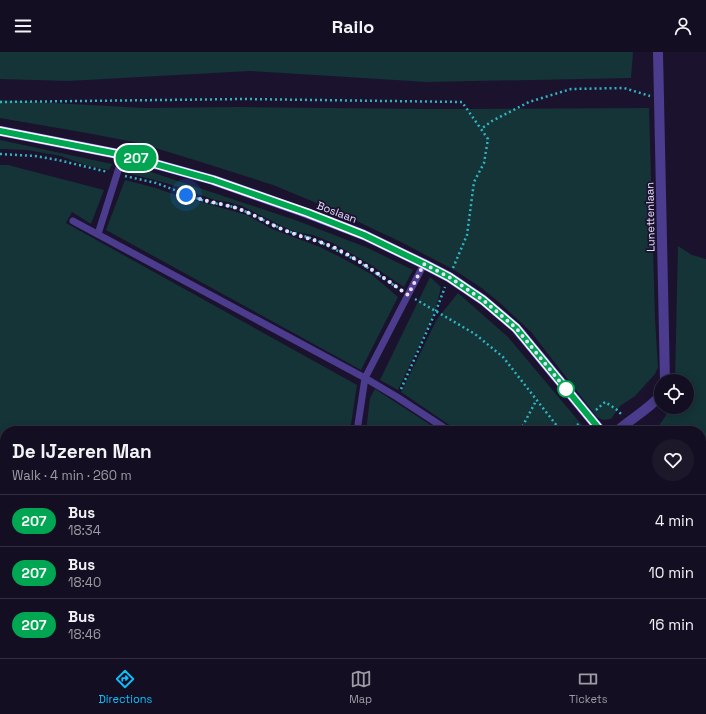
<!DOCTYPE html>
<html lang="en">
<head>
<meta charset="utf-8">
<style>
  :root { --surface:#140e22; --page:#1d172a; --text:#f1f3f6; --muted:#9d9ca5; --line:#332e40; --accent:#0ac1ff }
  body { margin:0; font-family:"Space Grotesk",sans-serif; background:var(--page); color:var(--text); height:100vh; display:flex; flex-direction:column; font-size:15px; white-space:nowrap }
  * { box-sizing:border-box; margin:0 }
  p { font-size:13px; color:var(--muted) }
  .icon { flex:none; width:22px; height:22px; fill:none; stroke:currentColor; stroke-width:2; stroke-linecap:round; stroke-linejoin:round }
  .map { position:relative; flex:1; overflow:hidden }
  .side { position:absolute; left:0px; top:374px; width:706px; height:232px; display:flex; flex-direction:column; background:var(--surface); border-radius:16px 16px 0 0; box-shadow:0 2px 10px #0003,0 0 0 1px var(--line) }
  .side>* { flex:none }
  .badge { padding:0 8px; border-radius:13px; font-size:14px; line-height:26px }
  .controls { position:absolute; left:654px; top:322px; display:grid; gap:8px }
  .controls a { display:grid; place-items:center; width:40px; height:40px; border-radius:50%; background:var(--surface); box-shadow:0 2px 10px #0003,0 0 0 1px var(--line); font-size:20px }
  .you { position:absolute; width:20px; height:20px; margin:-10px; border:3px solid #fff; border-radius:50%; background:#1a73e8; box-shadow:0 0 0 6px #1a73e833 }
  .map>.badge { position:absolute; translate:-50% -50%; box-shadow:0 0 0 2px #fff }
  .round { display:grid; place-items:center; flex:none; width:42px; height:42px; border-radius:21px; background:var(--page) }
  .headline { display:flex; align-items:center; justify-content:space-between; height:68px; padding:0 12px }
  h1 { font-size:19px; font-weight:600; line-height:30px }
  ul { padding:0; list-style:none }
  li { display:flex; align-items:center; gap:12px; height:52px; padding:0 12px; border-top:1px solid var(--line) }
  li div { flex:1 }
  li b { display:block; font-size:15px }
  li em { font-style:normal }
  li .badge { min-width:44px; font-weight:700; text-align:center }
  header { display:flex; justify-content:space-between; align-items:center; height:52px; padding:0 12px; background:var(--surface); font-size:18px; font-weight:600 }
  .tab-bar { display:flex; justify-content:space-around; align-items:center; height:56px; border-top:1px solid var(--line); background:var(--surface); font-size:11px; color:var(--muted) }
  .tab-bar a { display:grid; justify-items:center; gap:2px }
  .tab-bar .current { color:var(--accent) }
  .map>svg:first-child { display:block }
  .green { fill:#143438 }
  .water { fill:#0b194e }
  .building { fill:#2f1d4f; stroke:#4a2f7b }
  .lines { fill:none; stroke-linecap:round; stroke-linejoin:round }
  .path { stroke:#30b4c2; stroke-width:2.5; stroke-dasharray:2 3; stroke-linecap:butt }
  .service { stroke:#4c3c8d; stroke-width:7 }
  .minor { stroke:#4c3c8d; stroke-width:10 }
  .secondary { stroke:#8e75ff; stroke-width:10 }
  .line-casing { stroke:#fff; stroke-width:9 }
  .line { stroke:#00a651; stroke-width:6 }
  .walk { stroke:#e7deff; stroke-width:4; stroke-dasharray:0 7.2 }
  .stop-dot { fill:#fff; stroke:#00a651; stroke-width:2 }
  .labels { text-anchor:middle; dominant-baseline:central; stroke-width:3.5; stroke-linejoin:round; paint-order:stroke }
  .street-label { font-size:11px; fill:#e7deff; stroke:#1b122e }
</style>
</head>
<body>
<header><svg class="icon" aria-label="menu" viewBox="0 0 24 24"><path d="M4 6h16M4 12h16M4 18h16"/></svg>Railo<svg class="icon" aria-label="person" viewBox="0 0 24 24"><circle cx="12" cy="8" r="4"/><path d="M4 21q1-7 8-7t8 7"/></svg></header>
<div class="map">
<svg width="706" height="606" viewBox="0 0 706 606">
  <rect width="100%" height="100%" fill="#1b122e"/>
  <!-- green -->
  <g class="green">
    <path d="M0,0H633L631,26L427,30L250,19L68,29L0,27Z"/>
    <path d="M0,48L144,56L239,55L433,57L649,56L655,267L658,315L655,322L635,344L620,354L611,367L603,368L597,365L531,280L500,251L483,237L456,219L403,191L331,157L273,133L201,110L139,91L87,81L0,66Z"/>
    <path d="M0,88L112,112L109,118L85,113L61,104L27,98L0,97Z"/>
    <path d="M127,112L298,169L368,196L413,218L404,235L371,213L333,191L313,183L297,180L286,176L242,154L228,150L215,148L166,131L127,121Z"/>
    <path d="M0,113H8L27,118L104,138L91,172L72,160L66,171L357,333L350,379H5V554L0,556Z"/>
    <path d="M125,128L156,136L176,143L247,163L272,177L320,195L340,205L371,222L398,245L361,318L106,178Z"/>
    <path d="M678,194L692,203L706,207V466L702,462L701,463V379H655L665,365L669,355H687V329H675Z"/>
    <path d="M430,225L441,235L435,260L398,338L380,328Z"/>
    <path d="M458,241L508,285L587,379H458L401,340L437,267Z"/>
    <path d="M375,337L440,379H366L370,346Z"/>
    <path d="M701,505L706,510V561L701,558Z"/>
  </g>
  <!-- water -->
  <path class="water" d="M52,601H598L619,606H31Z"/>
  <!-- building -->
  <path class="building" d="M701,542L706,545L701,557Z"/>
  <g class="lines">
    <!-- path -->
    <g class="path">
      <path d="M0,50L243,47L462,50L481,77"/>
      <path d="M0,102L35,104L58,108L108,120"/>
      <path d="M125,124L156,131L207,150L234,155L249,161L284,178L314,187L356,208L401,238"/>
      <path d="M453,216L467,183L474,130L484,111L488,87L481,77L492,69L529,50L571,37L624,36L650,44"/>
      <path d="M415,247L475,282L503,305L561,379"/>
      <path d="M401,337L436,259L445,235"/>
      <path d="M596,358L605,350L616,357L622,363"/>
      <path d="M520,379L536,349"/>
      <path d="M569,379L580,371"/>
      <path d="M0,391H5"/>
      <path d="M701,419L706,418"/>
      <path d="M0,448L5,446"/>
      <path d="M701,466L706,463"/>
      <path d="M701,467L706,473"/>
      <path d="M701,532L706,535"/>
      <path d="M223,601L224,606"/>
      <path d="M488,606L489,601"/>
    </g>
    <!-- service -->
    <g class="service">
      <path d="M73,169L365,326L397,345L449,379"/>
      <path d="M98,182L123,103"/>
      <path d="M357,379L365,326L424,212"/>
    </g>
    <!-- minor -->
    <g class="minor">
      <path d="M658,0L665,329"/>
      <path d="M617,379C632,366 649,357 661,343"/>
    </g>
    <!-- secondary -->
    <g class="secondary">
      <path d="M0,79L123,103L213,128L307,161L364,183L424,212L449,225L483,248L516,276L601,379"/>
      <path d="M701,483L706,488"/>
    </g>
  </g>
  <g class="lines">
    <defs>
      <path id="line" d="M0,79L123,103L213,128L308,161L364,183L424,212L449,225L483,248L516,276L601,379"/>
    </defs>
    <!-- line casing -->
    <use href="#line" class="line-casing"/>
    <!-- line -->
    <use href="#line" class="line"/>
    <!-- walk -->
    <path class="walk" d="M186,143C202,148 217,151 233,155C251,160 266,171 284,178C300,185 317,188 333,195C360,208 384,226 408,243L424,212L449,225L483,248L516,276L570,342L566,337"/>
  </g>
  <!-- markers -->
  <circle class="stop-dot" cx="566" cy="337" r="8"/>
  <g class="labels">
    <!-- street labels -->
    <g class="street-label">
      <text transform="translate(337 160) rotate(21)">Boslaan</text>
      <text transform="translate(650 165) rotate(-91)">Lunettenlaan</text>
    </g>
  </g>
</svg>
<div class="controls">
<a><svg class="icon" aria-label="locate" viewBox="0 0 24 24"><circle cx="12" cy="12" r="6"/><path d="M12 2v4M12 18v4M2 12h4M18 12h4"/></svg></a>
</div>
<div class="you" style="left:186px;top:143px"></div>
<b class="badge" style="left:136px;top:106px;background:#00a651;color:#fff">207</b>
<section class="side">
<div class="headline"><div><h1>De IJzeren Man</h1><p>Walk · 4 min · 260 m</p></div><a class="round"><svg class="icon" aria-label="heart" viewBox="0 0 24 24"><path d="M12 20l-8-8c-3-5 5-10 8-4 3-6 11-1 8 4z"/></svg></a></div>
<ul>
<li><span class="badge" style="background:#00a651;color:#fff">207</span><div><b>Bus</b><p>18:34</p></div><em>4 min</em></li>
<li><span class="badge" style="background:#00a651;color:#fff">207</span><div><b>Bus</b><p>18:40</p></div><em>10 min</em></li>
<li><span class="badge" style="background:#00a651;color:#fff">207</span><div><b>Bus</b><p>18:46</p></div><em>16 min</em></li>
</ul>
</section>
</div>
<nav class="tab-bar">
<a class="current"><svg class="icon" aria-label="directions" viewBox="0 0 24 24"><path d="M12 3l9 9-9 9-9-9zM9 14v-3h6M13 9l2 2-2 2"/></svg>Directions</a>
<a><svg class="icon" aria-label="map" viewBox="0 0 24 24"><path d="M3 6l6-2 6 2 6-2v14l-6 2-6-2-6 2zM9 4v14M15 6v14"/></svg>Map</a>
<a><svg class="icon" aria-label="tickets" viewBox="0 0 24 24"><path d="M3 7h18v10H3zM15 7v10"/></svg>Tickets</a>
</nav>
</body>
</html>
